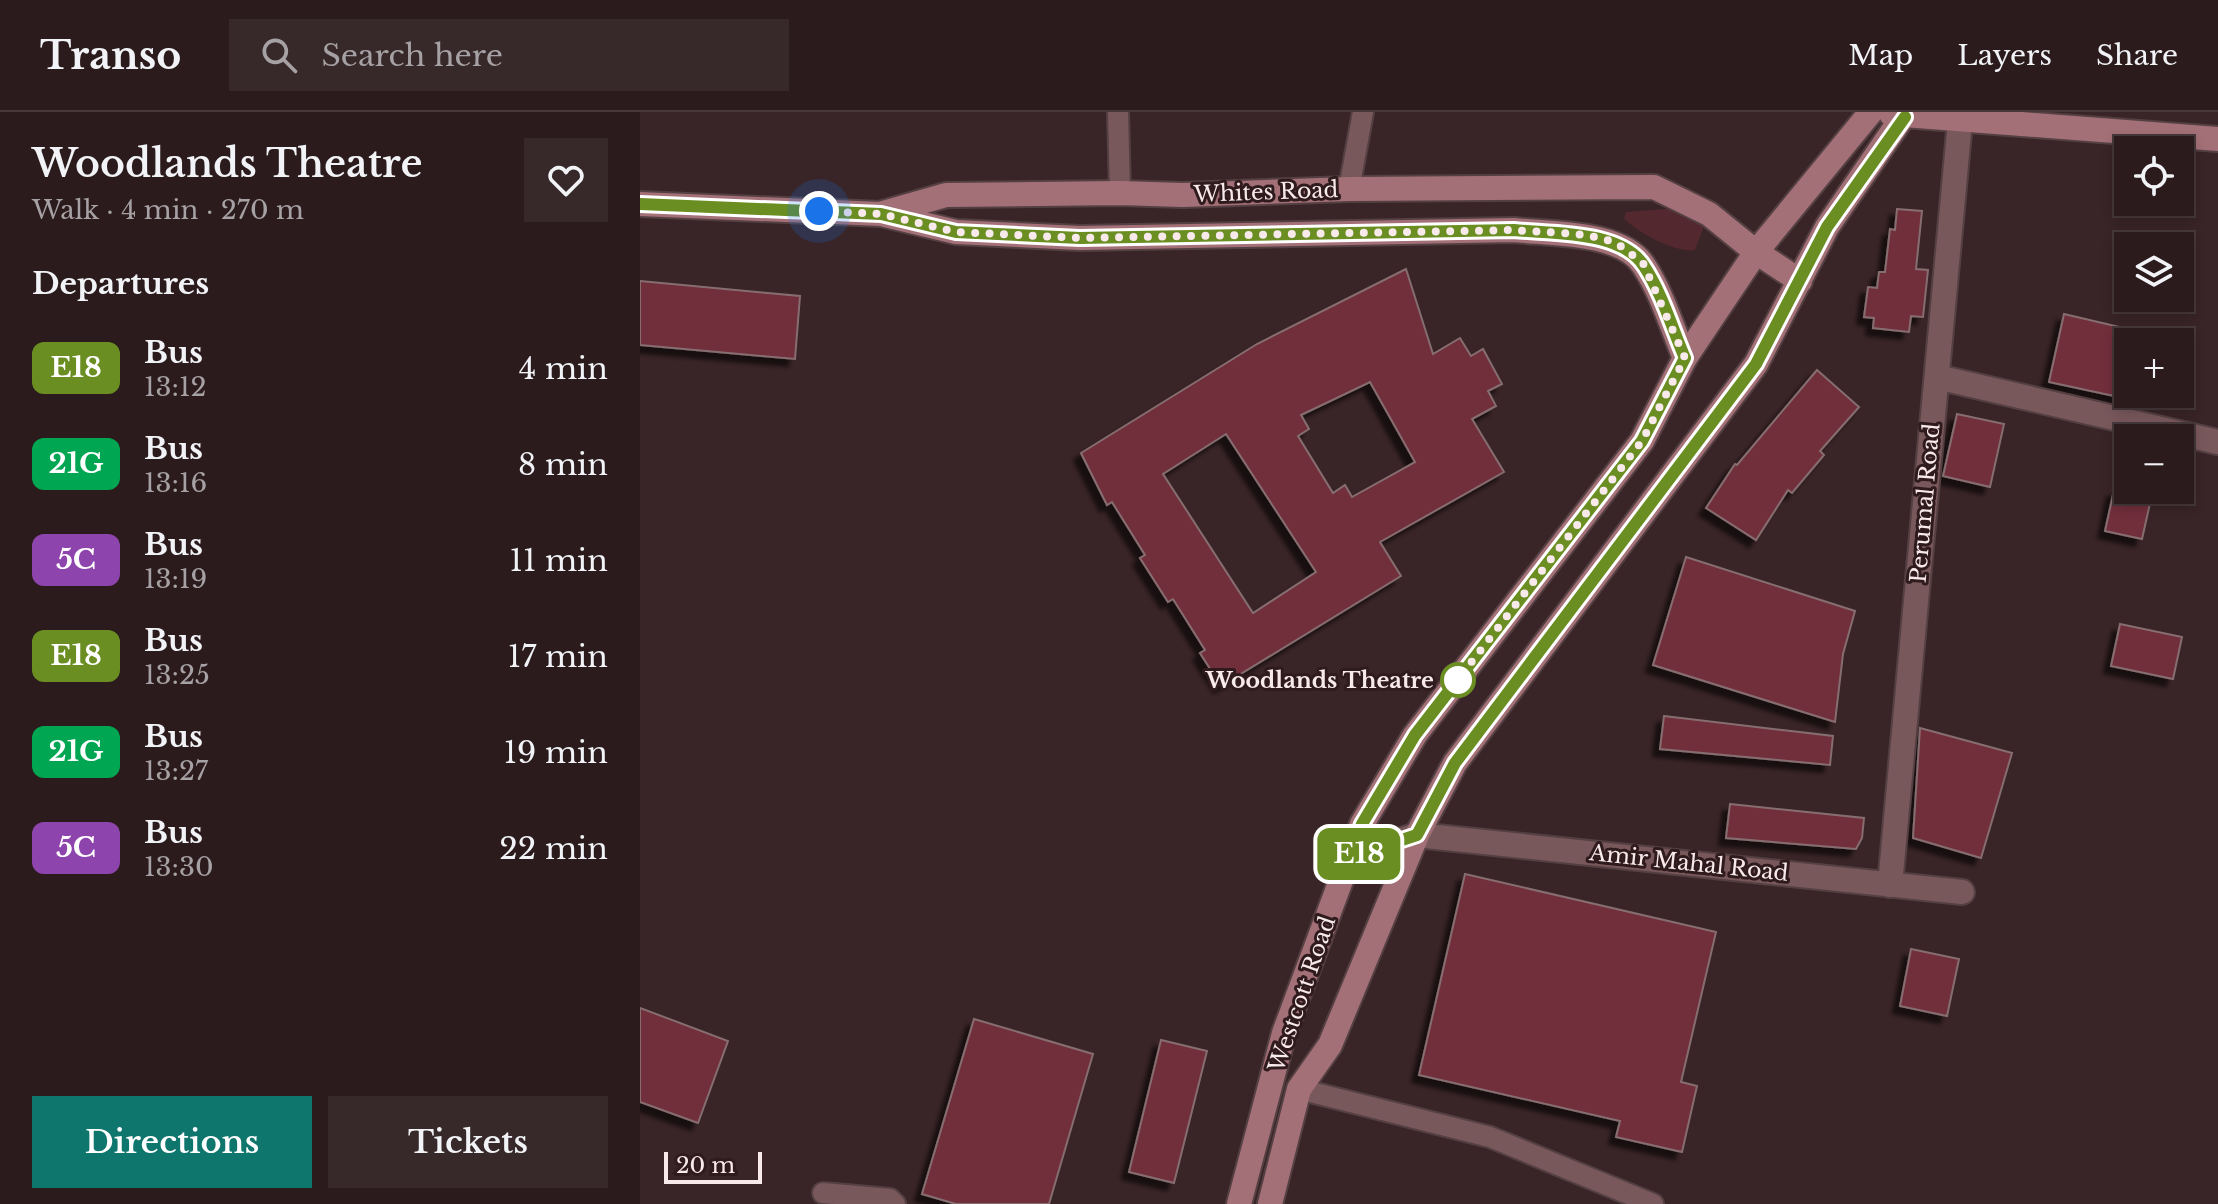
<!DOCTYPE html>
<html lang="en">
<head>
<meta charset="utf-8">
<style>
  :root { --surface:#2b1b1d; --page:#37282a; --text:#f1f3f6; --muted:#a6a1a4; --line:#47393b; --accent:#0f766e }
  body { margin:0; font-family:"Libre Baskerville",serif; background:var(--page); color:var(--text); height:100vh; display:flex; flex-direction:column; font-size:30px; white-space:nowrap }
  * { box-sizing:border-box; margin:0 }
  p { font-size:26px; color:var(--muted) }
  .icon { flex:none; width:44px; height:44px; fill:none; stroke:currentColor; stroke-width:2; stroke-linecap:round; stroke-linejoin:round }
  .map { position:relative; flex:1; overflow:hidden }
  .sheet { display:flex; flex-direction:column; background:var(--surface); width:640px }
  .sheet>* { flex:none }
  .badge { padding:0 16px; border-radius:12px; font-size:28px; line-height:52px }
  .buttons { position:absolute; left:1474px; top:24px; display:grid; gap:16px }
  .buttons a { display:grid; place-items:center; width:80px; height:80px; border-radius:0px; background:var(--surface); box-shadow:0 4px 12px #0003,0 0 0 2px var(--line); font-size:40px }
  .scale { position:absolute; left:24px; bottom:20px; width:98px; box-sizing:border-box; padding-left:8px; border:4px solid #f8e9eb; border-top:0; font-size:22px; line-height:28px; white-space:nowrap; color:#f8e9eb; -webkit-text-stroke:6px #2f1b1d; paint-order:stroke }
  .you { position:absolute; width:40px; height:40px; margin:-20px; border:6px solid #fff; border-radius:50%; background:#1a73e8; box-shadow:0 0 0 12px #1a73e833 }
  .map>.badge { position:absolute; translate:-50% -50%; box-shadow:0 0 0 4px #fff }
  h2 { padding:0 32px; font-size:30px; line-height:72px }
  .round { display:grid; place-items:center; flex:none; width:84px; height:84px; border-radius:0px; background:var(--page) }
  .summary { display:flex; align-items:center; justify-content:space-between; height:136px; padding:0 32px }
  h1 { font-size:38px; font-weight:600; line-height:60px }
  .primary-button { display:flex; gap:16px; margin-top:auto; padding:16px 32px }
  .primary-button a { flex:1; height:92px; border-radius:0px; background:var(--accent); color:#fff; font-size:32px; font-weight:600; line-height:92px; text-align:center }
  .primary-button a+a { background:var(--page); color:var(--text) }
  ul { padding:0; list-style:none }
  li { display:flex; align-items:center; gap:24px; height:96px; padding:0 32px }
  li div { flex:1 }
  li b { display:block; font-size:30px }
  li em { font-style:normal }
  li .badge { min-width:88px; font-weight:700; text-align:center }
  header { display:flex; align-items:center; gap:48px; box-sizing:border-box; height:112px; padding:0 40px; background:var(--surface); border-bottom:2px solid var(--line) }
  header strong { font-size:38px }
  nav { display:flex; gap:44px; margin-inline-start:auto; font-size:28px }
  .search { width:560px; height:72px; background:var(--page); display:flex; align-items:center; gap:20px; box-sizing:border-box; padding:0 28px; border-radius:0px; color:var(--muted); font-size:30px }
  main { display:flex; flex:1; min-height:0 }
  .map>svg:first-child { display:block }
  .green { fill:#53282f }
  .building { fill:#712d3a; stroke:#866e70; stroke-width:2; fill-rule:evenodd; filter:url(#shadow) }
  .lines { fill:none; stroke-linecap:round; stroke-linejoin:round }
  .lane-casing { stroke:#544042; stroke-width:24 }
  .street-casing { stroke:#544042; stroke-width:28 }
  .secondary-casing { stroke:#544042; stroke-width:28 }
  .lane { stroke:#79585c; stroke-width:20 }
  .street { stroke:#79585c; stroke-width:24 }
  .secondary { stroke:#a47077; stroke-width:24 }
  .line-casing { stroke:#fff; stroke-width:18 }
  .line { stroke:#6b8e23; stroke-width:12 }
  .walk { stroke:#f8e9eb; stroke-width:8; stroke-dasharray:0 14.4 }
  .stop-dot { fill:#fff; stroke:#6b8e23; stroke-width:4 }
  .labels { text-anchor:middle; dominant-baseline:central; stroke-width:6; stroke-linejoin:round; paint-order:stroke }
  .street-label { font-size:22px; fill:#f8e9eb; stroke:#2f1b1d }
  .stop-label { font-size:22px; font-weight:bold; fill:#f8e9eb; stroke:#2f1b1d; text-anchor:end }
</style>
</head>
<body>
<header>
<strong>Transo</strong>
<div class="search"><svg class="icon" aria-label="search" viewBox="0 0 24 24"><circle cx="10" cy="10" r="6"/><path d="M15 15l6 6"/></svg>Search here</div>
<nav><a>Map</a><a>Layers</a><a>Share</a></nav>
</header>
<main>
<section class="sheet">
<div class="summary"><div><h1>Woodlands Theatre</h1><p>Walk · 4 min · 270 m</p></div><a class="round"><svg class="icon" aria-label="heart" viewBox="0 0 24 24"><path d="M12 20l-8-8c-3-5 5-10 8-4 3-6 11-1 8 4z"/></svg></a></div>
<h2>Departures</h2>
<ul>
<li><span class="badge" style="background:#6b8e23;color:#fff">E18</span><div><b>Bus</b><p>13:12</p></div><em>4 min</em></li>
<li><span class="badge" style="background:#00a651;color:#fff">21G</span><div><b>Bus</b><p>13:16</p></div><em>8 min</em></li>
<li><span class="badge" style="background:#8e44ad;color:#fff">5C</span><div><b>Bus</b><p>13:19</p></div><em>11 min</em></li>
<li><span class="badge" style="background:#6b8e23;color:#fff">E18</span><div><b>Bus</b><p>13:25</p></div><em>17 min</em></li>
<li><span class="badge" style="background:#00a651;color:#fff">21G</span><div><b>Bus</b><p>13:27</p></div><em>19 min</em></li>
<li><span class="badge" style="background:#8e44ad;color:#fff">5C</span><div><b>Bus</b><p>13:30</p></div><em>22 min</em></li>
</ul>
<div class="primary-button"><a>Directions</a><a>Tickets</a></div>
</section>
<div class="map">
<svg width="1578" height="1092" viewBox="0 0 1578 1092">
  <defs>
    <filter id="shadow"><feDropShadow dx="-7" dy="7" stdDeviation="2" flood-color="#0009"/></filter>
  </defs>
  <rect width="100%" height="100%" fill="#392427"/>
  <!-- green -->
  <path class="green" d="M1051,95L1061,101L1063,117L1055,138C1038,142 995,120 984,106L986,100Z"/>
  <!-- building -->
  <g class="building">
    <path d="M1257,97L1282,99L1276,157L1288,158L1283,205L1271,204L1269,220L1233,216L1234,206L1224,205L1228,175L1237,176L1239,160H1245L1250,117L1255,118Z"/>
    <path d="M766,157L793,242L820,226L831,244L843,237L862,272L848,279L856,294L832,307L864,360L740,430L761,464L581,574L560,541L565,538L533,487L528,490L500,446L505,443L472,390L467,393L441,341L617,232ZM730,270L775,350L712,385L705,373L693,381L658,324L669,317L661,303ZM586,322L676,460L613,501L523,362Z"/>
    <path d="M0,169L160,184L155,247L0,233Z"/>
    <path d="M1424,202L1488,217V287L1409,270Z"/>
    <path d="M1177,258L1219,295L1180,339L1184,343L1152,381L1148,378L1116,428L1066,396L1095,352L1097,353Z"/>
    <path d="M1317,302L1364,312L1350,375L1303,364Z"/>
    <path d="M1474,378H1513L1502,427L1465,419Z"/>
    <path d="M1046,445L1215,499L1203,542L1195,610L1013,553Z"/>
    <path d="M1480,512L1542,525L1533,567L1471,554Z"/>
    <path d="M1024,604L1193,624L1190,653L1020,637Z"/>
    <path d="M1280,616L1372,641L1341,746L1273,726Z"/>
    <path d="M1090,692L1224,706L1222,726L1216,737L1086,726Z"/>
    <path d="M825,762L1076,820L1041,970L1057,974L1042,1040L976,1025L980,1009L779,963Z"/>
    <path d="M1271,837L1319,847L1307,904L1260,894Z"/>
    <path d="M0,896L88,929L58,1011L0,990Z"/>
    <path d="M334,907L453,942L409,1092H316L282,1082Z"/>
    <path d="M521,928L567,939L534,1071L489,1060Z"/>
  </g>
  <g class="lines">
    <defs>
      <g id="lane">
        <path d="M478,0L480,81"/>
        <path d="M709,77L723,0"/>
        <path d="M659,977L850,1025L1013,1092"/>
        <path d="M183,1081L250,1087L255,1092"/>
      </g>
      <g id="street">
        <path d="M1297,265L1578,330"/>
        <path d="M710,745L777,723L1322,780"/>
        <path d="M1250,773L1320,9"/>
      </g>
      <g id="secondary">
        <path d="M1251,2L1578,27"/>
        <path d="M0,92L241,102L316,120L440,126L874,118C911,122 982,119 1004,154C1022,181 1032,216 1045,246"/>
        <path d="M243,101L306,83L480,81L543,83L709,77L1014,75L1069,102L1116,140L1160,169"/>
        <path d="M599,1092L644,921L722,712L775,623L1002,329L1045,246L1116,140L1231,0"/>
        <path d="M630,1092L659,977L690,933L777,723L815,651L1116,252L1187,115L1266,0"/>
      </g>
    </defs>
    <!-- lane casing -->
    <use href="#lane" class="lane-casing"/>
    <!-- street casing -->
    <use href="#street" class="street-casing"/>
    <!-- secondary casing -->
    <use href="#secondary" class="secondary-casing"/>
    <!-- lane -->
    <use href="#lane" class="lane"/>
    <!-- street -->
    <use href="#street" class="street"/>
    <!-- secondary -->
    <use href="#secondary" class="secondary"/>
  </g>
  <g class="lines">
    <defs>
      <path id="line" d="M0,92L241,102L316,120L440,126L874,118C912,122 981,118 1004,154C1022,181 1032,216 1045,246L1002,329L775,623L722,712L710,745L777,723L815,651L1116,252L1187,115L1265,5"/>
    </defs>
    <!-- line casing -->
    <use href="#line" class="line-casing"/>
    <!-- line -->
    <use href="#line" class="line"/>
    <!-- walk -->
    <path class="walk" d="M179,99L241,102L316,120L440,126L874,118C904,121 950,119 977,132C986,137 994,145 1003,151L1045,246L1002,329L813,574L818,568"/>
  </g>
  <!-- markers -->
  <circle class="stop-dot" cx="818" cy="568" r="16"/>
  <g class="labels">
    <!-- street labels -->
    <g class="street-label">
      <text transform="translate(626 80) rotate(-2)">Whites Road</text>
      <text transform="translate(1285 391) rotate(-85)">Perumal Road</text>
      <text transform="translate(1049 751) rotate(6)">Amir Mahal Road</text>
      <text transform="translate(662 882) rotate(-71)">Westcott Road</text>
    </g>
    <!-- stop labels -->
    <g class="stop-label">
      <text x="794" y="568">Woodlands Theatre</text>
    </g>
  </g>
</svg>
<div class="buttons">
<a><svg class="icon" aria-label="locate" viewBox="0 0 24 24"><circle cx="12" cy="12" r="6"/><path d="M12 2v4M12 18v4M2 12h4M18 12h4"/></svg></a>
<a><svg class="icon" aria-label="layers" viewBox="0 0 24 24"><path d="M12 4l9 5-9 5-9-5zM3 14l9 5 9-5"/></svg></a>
<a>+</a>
<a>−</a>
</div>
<div class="scale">20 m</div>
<div class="you" style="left:179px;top:99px"></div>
<b class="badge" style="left:719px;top:742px;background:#6b8e23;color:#fff">E18</b>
</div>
</main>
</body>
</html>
